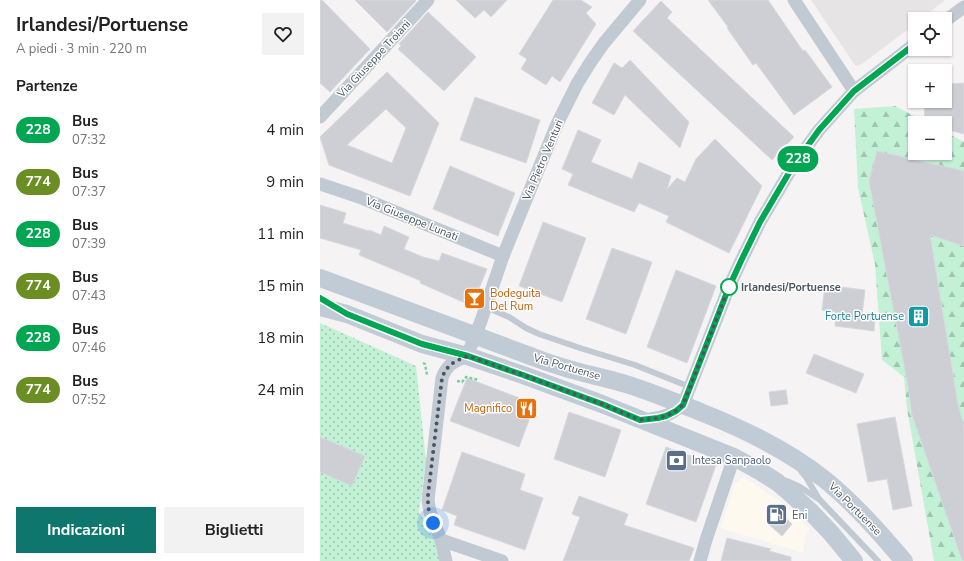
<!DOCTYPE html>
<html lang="it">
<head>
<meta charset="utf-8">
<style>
  :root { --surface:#fff; --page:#f2f2f2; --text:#222; --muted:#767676; --accent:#0f766e }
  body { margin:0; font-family:"Nunito Sans",sans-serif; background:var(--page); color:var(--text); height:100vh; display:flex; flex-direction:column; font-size:15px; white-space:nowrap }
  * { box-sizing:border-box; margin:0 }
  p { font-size:13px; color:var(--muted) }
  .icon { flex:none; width:22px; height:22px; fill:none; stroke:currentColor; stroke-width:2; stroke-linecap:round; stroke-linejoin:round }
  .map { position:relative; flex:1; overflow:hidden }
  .details { display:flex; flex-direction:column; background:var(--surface); width:320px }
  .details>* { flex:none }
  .badge { padding:0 8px; border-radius:13px; font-size:14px; line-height:26px }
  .controls { position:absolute; left:588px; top:12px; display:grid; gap:8px }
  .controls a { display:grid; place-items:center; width:44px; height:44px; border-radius:0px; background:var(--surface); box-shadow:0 1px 3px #0004; font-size:20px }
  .you { position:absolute; width:20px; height:20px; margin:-10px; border:3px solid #fff; border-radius:50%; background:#1a73e8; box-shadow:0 0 0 6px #1a73e833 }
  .map>.badge { position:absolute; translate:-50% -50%; box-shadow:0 0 0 2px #fff }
  h2 { padding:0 16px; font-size:15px; line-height:36px }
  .round { display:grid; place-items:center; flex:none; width:42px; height:42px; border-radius:0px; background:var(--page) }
  .overview { display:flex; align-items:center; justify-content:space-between; height:68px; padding:0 16px }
  h1 { font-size:19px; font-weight:700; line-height:30px }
  .action { display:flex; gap:8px; margin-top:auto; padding:8px 16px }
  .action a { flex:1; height:46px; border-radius:0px; background:var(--accent); color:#fff; font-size:16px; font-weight:700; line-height:46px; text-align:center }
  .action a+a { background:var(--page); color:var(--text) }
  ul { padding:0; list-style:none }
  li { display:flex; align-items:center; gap:12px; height:52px; padding:0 16px }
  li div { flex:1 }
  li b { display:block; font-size:15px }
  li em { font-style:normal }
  li .badge { min-width:44px; font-weight:700; text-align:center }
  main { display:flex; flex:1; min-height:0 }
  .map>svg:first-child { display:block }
  .commercial { fill:#fdf9ef }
  .education { fill:#e6e4e5 }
  .forest { fill:url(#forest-firs) }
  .park { fill:url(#park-dots) }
  .building { fill:#cdcfd5; stroke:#d7d9de; fill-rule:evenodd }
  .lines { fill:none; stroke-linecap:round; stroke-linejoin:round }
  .path { stroke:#7ad0a6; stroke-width:2.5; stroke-dasharray:3 2; stroke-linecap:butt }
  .lane { stroke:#c1cad2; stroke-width:6 }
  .street { stroke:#c1cad2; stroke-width:13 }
  .secondary { stroke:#c1cbd6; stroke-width:18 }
  .line-casing { stroke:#fff; stroke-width:9 }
  .line { stroke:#00a651; stroke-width:6 }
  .walk { stroke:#4a5661; stroke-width:4; stroke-dasharray:0 7.2 }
  .stop-dot { fill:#fff; stroke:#00a651; stroke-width:2 }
  .labels { text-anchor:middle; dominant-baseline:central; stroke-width:3; stroke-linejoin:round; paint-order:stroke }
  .street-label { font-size:11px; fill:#4a5661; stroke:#fff }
  .stop-label { font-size:11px; font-weight:bold; fill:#4a5661; stroke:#fff; text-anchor:start }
  .food-label { font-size:11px; fill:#c56008; stroke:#fff; text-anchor:start }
  .culture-label { font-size:11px; fill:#0d838f; stroke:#fff; text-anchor:end }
  .service-label { font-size:11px; fill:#4e5e75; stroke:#fff; text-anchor:start }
</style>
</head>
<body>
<main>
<section class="details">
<div class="overview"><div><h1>Irlandesi/Portuense</h1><p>A piedi · 3 min · 220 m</p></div><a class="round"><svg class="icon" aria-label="heart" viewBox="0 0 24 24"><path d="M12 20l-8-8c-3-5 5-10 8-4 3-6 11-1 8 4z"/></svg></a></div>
<h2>Partenze</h2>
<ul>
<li><span class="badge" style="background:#00a651;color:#fff">228</span><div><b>Bus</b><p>07:32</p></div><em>4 min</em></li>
<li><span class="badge" style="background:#6b8e23;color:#fff">774</span><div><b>Bus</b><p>07:37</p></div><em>9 min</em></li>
<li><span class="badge" style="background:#00a651;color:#fff">228</span><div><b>Bus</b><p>07:39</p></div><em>11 min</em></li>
<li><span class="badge" style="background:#6b8e23;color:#fff">774</span><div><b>Bus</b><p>07:43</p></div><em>15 min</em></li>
<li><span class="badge" style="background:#00a651;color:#fff">228</span><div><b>Bus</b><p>07:46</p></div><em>18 min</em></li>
<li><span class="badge" style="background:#6b8e23;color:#fff">774</span><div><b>Bus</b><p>07:52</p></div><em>24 min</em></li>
</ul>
<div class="action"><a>Indicazioni</a><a>Biglietti</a></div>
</section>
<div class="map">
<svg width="644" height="561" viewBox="0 0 644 561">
  <defs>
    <pattern id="forest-firs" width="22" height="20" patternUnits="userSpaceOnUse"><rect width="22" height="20" fill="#c3f1d5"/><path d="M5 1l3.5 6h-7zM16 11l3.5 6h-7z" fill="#a0c6b0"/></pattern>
    <pattern id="park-dots" width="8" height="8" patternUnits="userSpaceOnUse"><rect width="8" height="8" fill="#c3f1d5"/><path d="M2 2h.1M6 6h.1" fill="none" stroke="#a0c6b0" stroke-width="1.8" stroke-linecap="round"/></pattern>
  </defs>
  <rect width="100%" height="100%" fill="#f5f3f3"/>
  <!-- commercial -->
  <path class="commercial" d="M423,477L460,501L490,529L486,533L483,553L400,528L415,484Z"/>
  <!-- education -->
  <path class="education" d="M491,0H625L601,19H595V24L542,64L537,66L535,65Z"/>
  <!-- forest -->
  <path class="forest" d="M575,106L608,123H595V153H625V132L644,142V561H614L587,409L584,377L562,360L555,264L538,188L534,109Z"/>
  <!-- park -->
  <path class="park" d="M0,323L96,366L106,461L99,512L120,550L121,561H0Z"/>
  <!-- building -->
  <g class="building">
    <path d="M0,0H2L50,49L10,92L0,83Z"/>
    <path d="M35,0H95L96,1L67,32Z"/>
    <path d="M136,0H187L171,17L164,10L155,18Z"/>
    <path d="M233,0H261L272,7L266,13L276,24L240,82L232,76L226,85L201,69L207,59L199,54Z"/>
    <path d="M388,0H448L483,51L485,50L512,87L474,115L436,63L433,65L407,28L408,27Z"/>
    <path d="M341,1L352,12L347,18L474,137L452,160L313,31Z"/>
    <path d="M108,12L156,57L124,91L78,49L81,46L79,44Z"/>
    <path d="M310,60L369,122L360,148L305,95L294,115L272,103L294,63L302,68Z"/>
    <path d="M67,72L119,123L90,196L9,165L0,137ZM66,109L86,128L72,163L27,145Z"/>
    <path d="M644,83V134L625,129V123H605L604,101H625V84Z"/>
    <path d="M155,97L220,120L206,163L140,140Z"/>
    <path d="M258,130L281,140L271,162L312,179L319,162L351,176L347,189L357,178L365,182L376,159L395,139L442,186L409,253L346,222L349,216L319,203L314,212L248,185L253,174L242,169Z"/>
    <path d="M557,151L644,171V246L610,235L638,405L644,426V560H642L592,415L588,386L549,181Z"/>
    <path d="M130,166L195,193L178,236L113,209Z"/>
    <path d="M0,205L26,213L23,223L49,231V230L61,235L64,226L89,237L84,249L103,257L119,261L122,253L167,269L152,306L100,283L101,281L39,255L41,250L0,238Z"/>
    <path d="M223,222L266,238L242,302L199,286Z"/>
    <path d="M292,248L332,262L306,334L266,319Z"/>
    <path d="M356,270L396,286L367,363L327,347Z"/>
    <path d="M505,285L545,290L542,315L555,317L554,331L515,326L516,312L502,310Z"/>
    <path d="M494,354L544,374L536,393L486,373Z"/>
    <path d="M147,378L215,404L199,447L130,421Z"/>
    <path d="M466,390L468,404L451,406L449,392Z"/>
    <path d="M249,412L301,430L285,477L234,459Z"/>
    <path d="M575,417L592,506L573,510L567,479L548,482L537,424Z"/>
    <path d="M0,437L45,456L32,486L0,472Z"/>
    <path d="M346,447L396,465L376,522L326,504Z"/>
    <path d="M142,452L205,474L200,490L223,498L205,550L134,525L137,516L122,510Z"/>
    <path d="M259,496L308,514L304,525L374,548L369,561H243L260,517L252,514Z"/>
    <path d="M457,510L472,524L462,536L446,522Z"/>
    <path d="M407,538L451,549L449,551L471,557V561H401Z"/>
  </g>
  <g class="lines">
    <!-- path -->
    <g class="path">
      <path d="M103,363L105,364L107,375"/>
      <path d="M137,381L142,382L146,377L159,380"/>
    </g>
    <!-- lane -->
    <g class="lane">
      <path d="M166,307L189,317L206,328L219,334L260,348L315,365L370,387"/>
      <path d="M481,471L486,477L499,499"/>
      <path d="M467,481L480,487L500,500L558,561"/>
    </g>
    <!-- street -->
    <g class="street">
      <path d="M474,0L534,91"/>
      <path d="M625,21L644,7"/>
      <path d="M0,117L108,0"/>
      <path d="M0,184L39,197L183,256"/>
      <path d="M322,420C340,418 348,417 363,405L409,287L421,261L440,222L473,166L499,130L534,91L595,44"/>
      <path d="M121,540L182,561"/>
      <path d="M126,561L121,540L110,512L108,500L122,378C127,364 135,361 147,356L161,321L183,256L237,124L257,84L270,63L284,43L320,0"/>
      <path d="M380,561L386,540L414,457"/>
    </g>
    <!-- secondary -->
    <g class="secondary">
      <path d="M0,278L213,357C223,361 232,364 242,367C264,374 287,378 309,385C334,393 358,403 383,413C426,430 467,450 504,479C533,502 560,533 584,561"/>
      <path d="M0,307L27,314L102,344L147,356L203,375L282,404L414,457L441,472L457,482L470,493L491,512L511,533L534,561"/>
    </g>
  </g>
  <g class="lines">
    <defs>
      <path id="line" d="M0,298L27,314L102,344L148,356L203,375L282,404L320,420L338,418L346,416L356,411L363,405L409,287L421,261L440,222L473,166L499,130L534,91L595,44"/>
    </defs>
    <!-- line casing -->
    <use href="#line" class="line-casing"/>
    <!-- line -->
    <use href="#line" class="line"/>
    <!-- walk -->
    <path class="walk" d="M113,523L108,507V495L122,378C127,364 135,361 148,356L203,375L282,404L320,420L338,418L346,416L356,411L363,405L409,287"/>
  </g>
  <!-- icons -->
  <defs>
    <symbol id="bar-square" viewBox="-11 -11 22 22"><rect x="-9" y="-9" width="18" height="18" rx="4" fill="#e8710a" stroke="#fff"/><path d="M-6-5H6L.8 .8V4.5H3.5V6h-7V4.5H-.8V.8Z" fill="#fff"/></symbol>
    <symbol id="building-square" viewBox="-11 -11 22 22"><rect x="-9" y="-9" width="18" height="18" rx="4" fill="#0f9aa8" stroke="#fff"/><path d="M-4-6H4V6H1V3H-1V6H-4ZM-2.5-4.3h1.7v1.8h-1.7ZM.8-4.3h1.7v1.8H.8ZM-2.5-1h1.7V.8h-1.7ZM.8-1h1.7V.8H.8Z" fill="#fff"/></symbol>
    <symbol id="restaurant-square" viewBox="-11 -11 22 22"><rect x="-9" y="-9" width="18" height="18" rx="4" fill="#e8710a" stroke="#fff"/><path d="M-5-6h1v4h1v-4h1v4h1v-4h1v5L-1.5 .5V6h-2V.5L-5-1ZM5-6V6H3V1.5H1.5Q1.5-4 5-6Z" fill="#fff"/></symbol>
    <symbol id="bank-square" viewBox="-11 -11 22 22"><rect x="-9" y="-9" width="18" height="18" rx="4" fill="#5c6f8a" stroke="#fff"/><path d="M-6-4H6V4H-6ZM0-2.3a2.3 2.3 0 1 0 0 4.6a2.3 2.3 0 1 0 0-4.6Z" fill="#fff"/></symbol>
    <symbol id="fuel-square" viewBox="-11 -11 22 22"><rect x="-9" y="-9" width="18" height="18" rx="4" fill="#5c6f8a" stroke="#fff"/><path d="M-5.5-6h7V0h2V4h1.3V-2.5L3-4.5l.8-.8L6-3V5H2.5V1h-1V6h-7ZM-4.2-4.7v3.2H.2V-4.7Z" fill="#fff"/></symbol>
  </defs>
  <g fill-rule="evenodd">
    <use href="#bar-square" x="142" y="286" width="25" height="25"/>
    <use href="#building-square" x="586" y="304" width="25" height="25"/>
    <use href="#restaurant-square" x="194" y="396" width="25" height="25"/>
    <use href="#bank-square" x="344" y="448" width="25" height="25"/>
    <use href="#fuel-square" x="444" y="502" width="25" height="25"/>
  </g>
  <!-- markers -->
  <circle class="stop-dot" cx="409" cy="287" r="8"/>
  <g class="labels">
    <!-- street labels -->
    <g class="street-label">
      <text transform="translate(54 59) rotate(-47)">Via Giuseppe Troiani</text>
      <text transform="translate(223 160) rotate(-67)">Via Pietro Venturi</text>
      <text transform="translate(92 219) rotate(22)">Via Giuseppe Lunati</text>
      <text transform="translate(247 367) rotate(16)">Via Portuense</text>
      <text transform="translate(535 509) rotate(45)">Via Portuense</text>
    </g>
    <!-- stop labels -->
    <g class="stop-label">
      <text x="421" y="287">Irlandesi/Portuense</text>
    </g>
    <!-- food labels -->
    <g class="food-label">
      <text x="170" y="293">Bodeguita<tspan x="170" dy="13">Del Rum</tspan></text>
      <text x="192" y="408" text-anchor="end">Magnifico</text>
    </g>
    <!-- culture labels -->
    <g class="culture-label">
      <text x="584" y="316">Forte Portuense</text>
    </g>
    <!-- service labels -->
    <g class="service-label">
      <text x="372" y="460">Intesa Sanpaolo</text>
      <text x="472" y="515">Eni</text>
    </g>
  </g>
</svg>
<div class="controls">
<a><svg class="icon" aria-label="locate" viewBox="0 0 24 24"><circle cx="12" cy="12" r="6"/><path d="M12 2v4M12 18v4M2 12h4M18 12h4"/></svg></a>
<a>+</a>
<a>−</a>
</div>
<div class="you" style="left:113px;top:523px"></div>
<b class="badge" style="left:478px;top:159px;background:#00a651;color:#fff">228</b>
</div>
</main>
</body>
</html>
